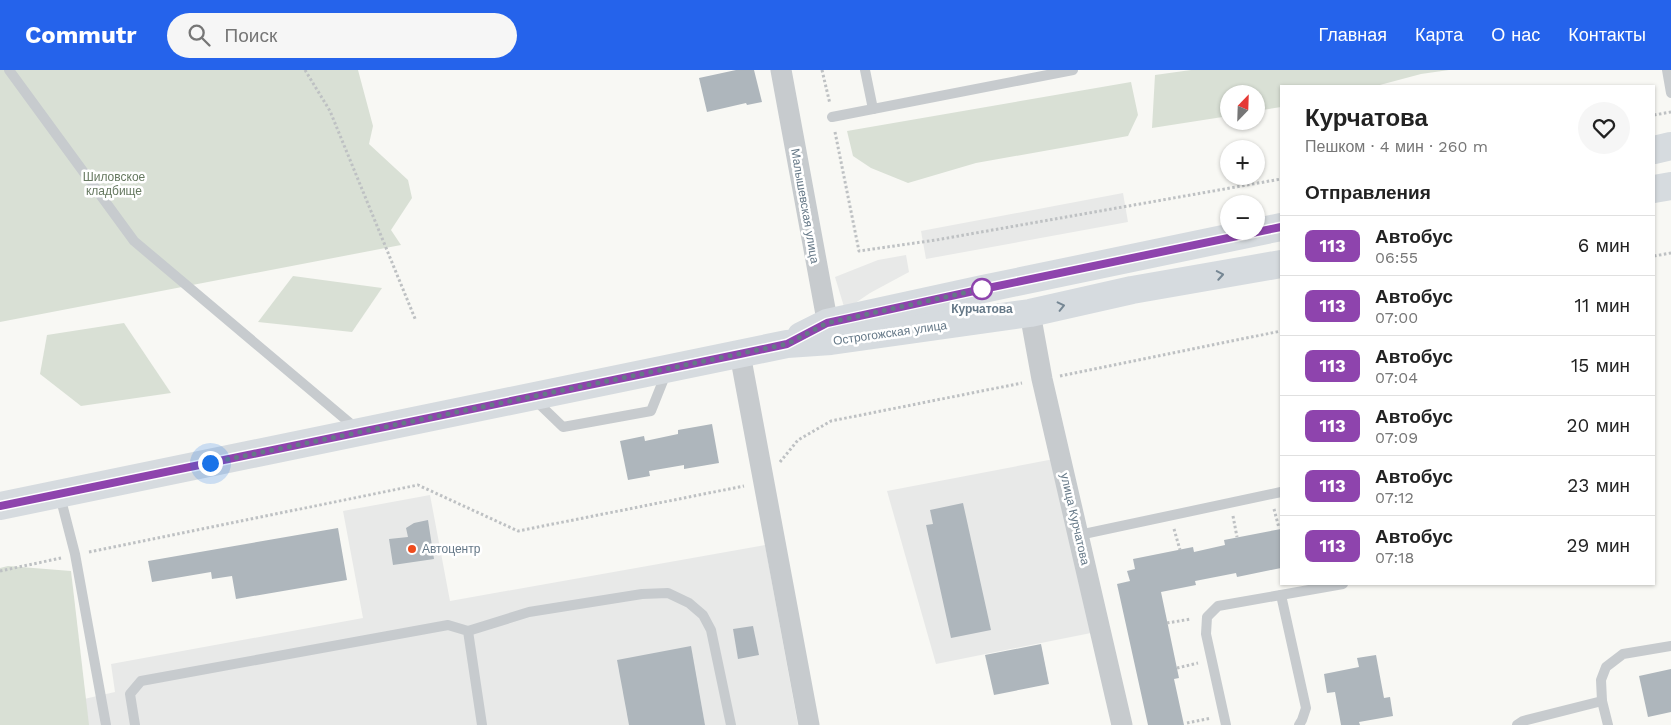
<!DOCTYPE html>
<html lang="ru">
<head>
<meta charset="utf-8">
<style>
  :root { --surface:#fff; --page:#f6f6f6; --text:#222; --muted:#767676; --line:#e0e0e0; --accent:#2563eb }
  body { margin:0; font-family:"Work Sans",sans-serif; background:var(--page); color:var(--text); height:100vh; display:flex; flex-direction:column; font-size:19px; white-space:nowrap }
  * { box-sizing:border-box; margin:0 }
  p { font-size:16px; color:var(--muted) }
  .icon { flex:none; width:28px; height:28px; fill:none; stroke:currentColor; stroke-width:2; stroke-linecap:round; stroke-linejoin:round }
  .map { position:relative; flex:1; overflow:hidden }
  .details { position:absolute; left:1280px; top:15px; width:375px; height:500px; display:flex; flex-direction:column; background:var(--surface); border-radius:0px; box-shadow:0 1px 4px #0004 }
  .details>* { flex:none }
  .badge { padding:0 10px; border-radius:8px; font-size:18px; line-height:32px }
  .needle { width:32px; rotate:23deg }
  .tools { position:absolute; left:1220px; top:15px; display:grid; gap:10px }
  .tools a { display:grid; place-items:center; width:45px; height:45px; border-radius:50%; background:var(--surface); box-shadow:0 1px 4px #0004; font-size:25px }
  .you { position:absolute; width:25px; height:25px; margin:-12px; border:4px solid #fff; border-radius:50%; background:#1a73e8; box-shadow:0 0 0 8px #1a73e833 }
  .map>.badge { position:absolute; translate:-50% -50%; box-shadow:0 0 0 2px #fff }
  h2 { padding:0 25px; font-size:19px; line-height:45px }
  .round { display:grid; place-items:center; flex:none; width:52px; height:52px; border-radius:26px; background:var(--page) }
  .overview { display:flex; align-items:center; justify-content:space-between; height:85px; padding:0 25px }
  h1 { font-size:24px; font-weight:600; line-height:38px }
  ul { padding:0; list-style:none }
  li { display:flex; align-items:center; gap:15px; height:60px; padding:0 25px; border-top:1px solid var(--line) }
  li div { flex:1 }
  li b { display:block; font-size:19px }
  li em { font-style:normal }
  li .badge { min-width:55px; font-weight:700; text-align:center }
  header { display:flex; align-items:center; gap:30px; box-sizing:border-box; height:70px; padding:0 25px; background:var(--accent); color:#fff }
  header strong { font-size:24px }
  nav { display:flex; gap:28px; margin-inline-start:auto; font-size:18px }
  .search { width:350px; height:45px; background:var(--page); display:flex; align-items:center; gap:12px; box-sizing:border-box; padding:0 18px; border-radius:28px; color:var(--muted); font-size:19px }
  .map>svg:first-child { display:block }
  .built { fill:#e8e9e8 }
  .green { fill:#d9e0d5 }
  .building { fill:#aeb6bc }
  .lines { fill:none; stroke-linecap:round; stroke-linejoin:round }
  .path { stroke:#bec1c3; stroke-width:3; stroke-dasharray:2.5 2.5; stroke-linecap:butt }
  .lane { stroke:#c7cbce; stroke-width:10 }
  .street { stroke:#c7cbce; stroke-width:21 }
  .secondary { stroke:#d6dbdf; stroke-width:28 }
  .oneway { stroke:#768794 }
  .line-casing { stroke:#fff; stroke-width:11 }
  .line { stroke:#8e44ad; stroke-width:8 }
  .walk { stroke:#657887; stroke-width:5; stroke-dasharray:0 9 }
  .stop-dot { fill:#fff; stroke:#8e44ad; stroke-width:2.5 }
  .poi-dot { fill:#ee4c1e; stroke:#fff; stroke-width:2 }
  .labels { text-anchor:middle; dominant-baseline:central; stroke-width:5; stroke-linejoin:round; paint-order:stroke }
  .park-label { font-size:12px; fill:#667960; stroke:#fff }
  .street-label { font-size:12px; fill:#657887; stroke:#fff }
  .stop-label { font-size:12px; font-weight:bold; fill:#657887; stroke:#fff }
  .poi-label { font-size:12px; fill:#657887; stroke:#fff; text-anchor:start }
</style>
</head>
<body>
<header>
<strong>Commutr</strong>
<div class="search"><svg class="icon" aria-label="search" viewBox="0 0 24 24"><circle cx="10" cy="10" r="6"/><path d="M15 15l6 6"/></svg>Поиск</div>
<nav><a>Главная</a><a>Карта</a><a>О нас</a><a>Контакты</a></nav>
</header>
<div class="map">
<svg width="1671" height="655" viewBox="0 0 1671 655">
  <rect width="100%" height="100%" fill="#f8f8f4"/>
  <!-- built -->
  <g class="built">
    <path d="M1123,123L1128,152L926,189L921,161Z"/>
    <path d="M906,185L909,202L870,223L845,240L835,207L878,190Z"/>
    <path d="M1054,389L1091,563L936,594L887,421Z"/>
    <path d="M430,425L450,531L765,475L798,655H0V648L115,622L111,594L363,548L343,441Z"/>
  </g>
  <!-- green -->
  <g class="green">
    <path d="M0,0H358L373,56L369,74L408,110L412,128L391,160L401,175L0,252Z"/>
    <path d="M1191,0H1449L1421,4L1376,16H1281V37L1256,41V24H1229V46L1152,58L1155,5Z"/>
    <path d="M1131,12L1138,45L1128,66L976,93L908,113L871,98L853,86L847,61Z"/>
    <path d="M293,206L382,218L352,262L258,252Z"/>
    <path d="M124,253L171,323L81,336L40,304L47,265Z"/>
    <path d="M8,496L71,501L89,655H0V498Z"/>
  </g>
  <!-- building -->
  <g class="building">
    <path d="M736,0H754L762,32L747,35L746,33L707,42L699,8Z"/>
    <path d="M712,354L719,393L684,399V395L649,401L650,406L628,410L620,371L644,366L645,371L678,364V360Z"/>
    <path d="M963,433L991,560L951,568L926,455L933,454L930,440Z"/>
    <path d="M428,450L434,489L393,495L389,469L408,467L406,458L414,453Z"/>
    <path d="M338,458L347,510L236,529L232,506L212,509L211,502L152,512L148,491Z"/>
    <path d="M1281,459V498L1237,507L1236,503L1195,511L1196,515L1161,522L1179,608L1174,609L1184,655H1148L1117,514L1130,511L1127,501L1135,499L1133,489L1193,477L1194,482L1225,475L1224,470Z"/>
    <path d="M753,556L759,585L738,589L733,559Z"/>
    <path d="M1041,574L1049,614L994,625L985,585Z"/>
    <path d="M691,576L705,655H629L617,590Z"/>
    <path d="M1376,585L1384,628L1390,627L1393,646L1359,652L1360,655H1341L1335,622L1327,623L1324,604L1359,597L1357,588Z"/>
    <path d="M1671,599V642L1648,647L1639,606Z"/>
  </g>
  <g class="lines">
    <!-- path -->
    <g class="path">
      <path d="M305,0L330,41L416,251"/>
      <path d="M822,0L830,34"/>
      <path d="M1654,45L1671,42"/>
      <path d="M835,62L859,181L936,170L1281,109"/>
      <path d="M1654,186L1671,183"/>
      <path d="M1060,306L1281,261"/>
      <path d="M780,392L798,370L831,351L1022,313"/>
      <path d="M1274,439L1279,458"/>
      <path d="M1233,446L1237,467"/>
      <path d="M1174,459L1180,480"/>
      <path d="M89,482L418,415L518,461L744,416"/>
      <path d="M0,501L61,488"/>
      <path d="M1167,553L1191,549"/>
      <path d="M1177,598L1198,593"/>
      <path d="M1187,653L1211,648"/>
    </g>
    <!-- lane -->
    <g class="lane">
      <path d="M9,0L134,171L357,359"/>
      <path d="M865,0L873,39"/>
      <path d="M1667,0L1671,23"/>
      <path d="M832,47L1073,0"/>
      <path d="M534,329L563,357L651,341L667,301"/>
      <path d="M60,426L75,484L106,655"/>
      <path d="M1079,465L1281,422"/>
      <path d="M1281,525L1306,638L1302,650L1299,655"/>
      <path d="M468,561L529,542L642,524L668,523L689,533L703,545L711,560L731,655"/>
      <path d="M135,655L130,624L141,611L448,555L468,561L482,655"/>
      <path d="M1226,655L1206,564L1207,547L1218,536L1343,514"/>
      <path d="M1517,655L1523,651L1602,631"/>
      <path d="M1608,655L1602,631L1601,610L1606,597L1623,584L1671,576"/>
    </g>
    <!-- street -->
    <g class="street">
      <path d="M781,0L830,266"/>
      <path d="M1030,243L1042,309L1122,655"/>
      <path d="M740,284L809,655"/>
    </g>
    <!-- secondary -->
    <g class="secondary">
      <path d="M1654,80L1671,76"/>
      <path d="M1654,119L1671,116"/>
      <path d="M801,266L827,253L983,219L1281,157"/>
      <path d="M0,436L787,274L831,271L1030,243L1132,220L1281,194"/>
    </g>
  </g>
  <!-- one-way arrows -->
  <defs><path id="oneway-chevron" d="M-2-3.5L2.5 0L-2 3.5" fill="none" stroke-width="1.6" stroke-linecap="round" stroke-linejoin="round" transform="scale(1.25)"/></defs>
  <g class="oneway">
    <use href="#oneway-chevron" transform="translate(1220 205) rotate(-10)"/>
    <use href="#oneway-chevron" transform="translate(1061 236) rotate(-13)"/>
  </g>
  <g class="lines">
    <defs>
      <path id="line" d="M0,436L740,284L787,274L827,253L983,219L1281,157"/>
    </defs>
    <!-- line casing -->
    <use href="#line" class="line-casing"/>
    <!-- line -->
    <use href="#line" class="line"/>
    <!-- walk -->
    <path class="walk" d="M210,393L787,274L827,253L982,219"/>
  </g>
  <!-- markers -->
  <circle class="stop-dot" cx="982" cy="219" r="10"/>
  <circle class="poi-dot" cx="412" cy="479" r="5"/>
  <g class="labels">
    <!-- park labels -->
    <g class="park-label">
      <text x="114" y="107">Шиловское<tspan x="114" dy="14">кладбище</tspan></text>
    </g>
    <!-- street labels -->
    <g class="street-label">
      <text transform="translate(805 136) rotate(80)">Малышевская улица</text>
      <text transform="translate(890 263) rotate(-8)">Острогожская улица</text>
      <text transform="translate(1075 449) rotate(77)">улица Курчатова</text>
    </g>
    <!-- stop labels -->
    <g class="stop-label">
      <text x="982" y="239">Курчатова</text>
    </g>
    <!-- poi labels -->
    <g class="poi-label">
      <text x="422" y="479">Автоцентр</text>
    </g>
  </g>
</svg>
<div class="tools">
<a><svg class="needle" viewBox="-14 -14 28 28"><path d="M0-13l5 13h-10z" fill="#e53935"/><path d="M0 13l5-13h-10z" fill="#767676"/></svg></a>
<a>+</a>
<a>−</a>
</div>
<div class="you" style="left:210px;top:393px"></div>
<section class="details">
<div class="overview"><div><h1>Курчатова</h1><p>Пешком · 4 мин · 260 m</p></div><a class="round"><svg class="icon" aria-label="heart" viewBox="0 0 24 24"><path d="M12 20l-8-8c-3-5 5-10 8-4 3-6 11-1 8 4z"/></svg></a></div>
<h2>Отправления</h2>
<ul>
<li><span class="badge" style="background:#8e44ad;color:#fff">113</span><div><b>Автобус</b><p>06:55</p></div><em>6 мин</em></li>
<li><span class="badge" style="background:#8e44ad;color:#fff">113</span><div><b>Автобус</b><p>07:00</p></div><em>11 мин</em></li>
<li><span class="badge" style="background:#8e44ad;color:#fff">113</span><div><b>Автобус</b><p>07:04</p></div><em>15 мин</em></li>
<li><span class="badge" style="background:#8e44ad;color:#fff">113</span><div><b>Автобус</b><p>07:09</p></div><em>20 мин</em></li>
<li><span class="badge" style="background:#8e44ad;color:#fff">113</span><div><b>Автобус</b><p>07:12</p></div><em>23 мин</em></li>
<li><span class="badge" style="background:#8e44ad;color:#fff">113</span><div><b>Автобус</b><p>07:18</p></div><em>29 мин</em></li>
</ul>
</section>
</div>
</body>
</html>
